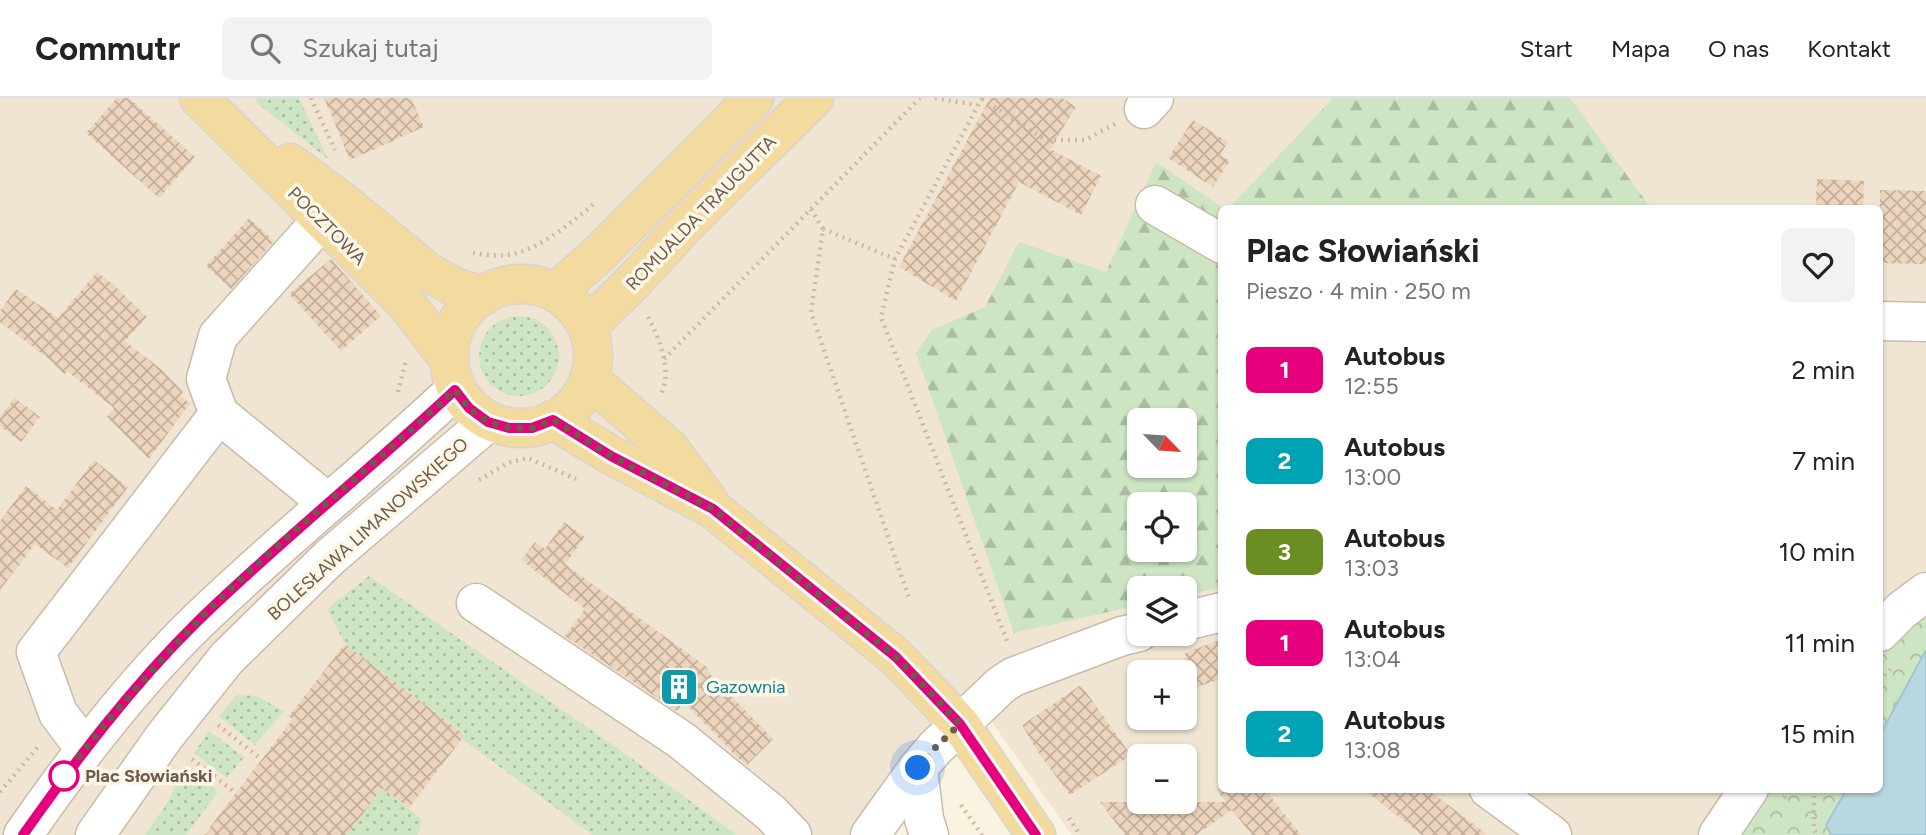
<!DOCTYPE html>
<html lang="pl">
<head>
<meta charset="utf-8">
<style>
  :root { --surface:#fff; --page:#f2f2f2; --text:#222; --muted:#767676; --line:#e0e0e0 }
  body { margin:0; font-family:Figtree,sans-serif; background:var(--page); color:var(--text); height:100vh; display:flex; flex-direction:column; font-size:26px; white-space:nowrap }
  * { box-sizing:border-box; margin:0 }
  p { font-size:23px; color:var(--muted) }
  .icon { flex:none; width:38px; height:38px; fill:none; stroke:currentColor; stroke-width:2; stroke-linecap:round; stroke-linejoin:round }
  .map { position:relative; flex:1; overflow:hidden }
  .side { position:absolute; left:1218px; top:107px; width:665px; height:588px; display:flex; flex-direction:column; background:var(--surface); border-radius:10px; box-shadow:0 2px 5px #0004 }
  .side>* { flex:none }
  .badge { padding:0 14px; border-radius:10px; font-size:24px; line-height:46px }
  .needle { width:46px; rotate:115deg }
  .buttons { position:absolute; left:1127px; top:310px; display:grid; gap:14px }
  .buttons a { display:grid; place-items:center; width:70px; height:70px; border-radius:10px; background:var(--surface); box-shadow:0 2px 5px #0004; font-size:35px }
  .you { position:absolute; width:35px; height:35px; margin:-18px; border:5px solid #fff; border-radius:50%; background:#1a73e8; box-shadow:0 0 0 10px #1a73e833 }
  .map>.badge { position:absolute; translate:-50% -50%; box-shadow:0 0 0 4px #fff }
  .round { display:grid; place-items:center; flex:none; width:74px; height:74px; border-radius:10px; background:var(--page) }
  .summary { display:flex; align-items:center; justify-content:space-between; height:119px; padding:0 28px }
  h1 { font-size:33px; font-weight:700; line-height:52px }
  ul { padding:0; list-style:none }
  li { display:flex; align-items:center; gap:21px; height:91px; padding:0 28px }
  li div { flex:1 }
  li b { display:block; font-size:26px }
  li em { font-style:normal }
  li .badge { min-width:77px; font-weight:700; text-align:center }
  header { display:flex; align-items:center; gap:42px; box-sizing:border-box; height:98px; padding:0 35px; background:var(--surface); border-bottom:2px solid var(--line) }
  header strong { font-size:33px }
  nav { display:flex; gap:38px; margin-inline-start:auto; font-size:24px }
  .search { width:490px; height:63px; background:var(--page); display:flex; align-items:center; gap:18px; box-sizing:border-box; padding:0 24px; border-radius:10px; color:var(--muted); font-size:26px }
  .map>svg:first-child { display:block }
  .residential { fill:#f0e5d2; fill-rule:evenodd }
  .grass { fill:url(#grass-dots) }
  .forest { fill:url(#forest-firs); fill-rule:evenodd }
  .park { fill:url(#park-crowns) }
  .water { fill:#b9d7e1; stroke:#a0c5d1; stroke-width:2 }
  .building { fill:url(#building-cross-hatch) }
  .lines { fill:none; stroke-linecap:round; stroke-linejoin:round }
  .minor-casing { stroke:#c9bbaa; stroke-width:41 }
  .major-casing { stroke:#dad4d0; stroke-width:41 }
  .path { stroke:#d0b7a0; stroke-width:4.5; stroke-dasharray:2 5; stroke-linecap:butt }
  .minor { stroke:#fff; stroke-width:38 }
  .major { stroke:#f3dba0; stroke-width:38 }
  .line-casing { stroke:#fff; stroke-width:16 }
  .line { stroke:#e6007e; stroke-width:10 }
  .walk { stroke:#6f5b4b; stroke-width:7; stroke-dasharray:0 12.6 }
  .stop-dot { fill:#fff; stroke:#e6007e; stroke-width:3.5 }
  .labels { text-anchor:middle; dominant-baseline:central; stroke-width:7; stroke-linejoin:round; paint-order:stroke }
  .street-label { font-size:18px; fill:#6f5b4b; stroke:#fdf7e8 }
  .culture-label { font-size:18px; fill:#0d838f; stroke:#fdf7e8; text-anchor:start }
  .stop-label { font-size:18px; font-weight:bold; fill:#6f5b4b; stroke:#fdf7e8; text-anchor:start }
</style>
</head>
<body>
<header>
<strong>Commutr</strong>
<div class="search"><svg class="icon" aria-label="search" viewBox="0 0 24 24"><circle cx="10" cy="10" r="6"/><path d="M15 15l6 6"/></svg>Szukaj tutaj</div>
<nav><a>Start</a><a>Mapa</a><a>O nas</a><a>Kontakt</a></nav>
</header>
<div class="map">
<svg width="1926" height="737" viewBox="0 0 1926 737">
  <defs>
    <pattern id="grass-dots" width="8" height="8" patternUnits="userSpaceOnUse" patternTransform="scale(1.75)"><rect width="8" height="8" fill="#cde5c3"/><path d="M2 2h.1M6 6h.1" fill="none" stroke="#abbda0" stroke-width="1.8" stroke-linecap="round"/></pattern>
    <pattern id="forest-firs" width="22" height="20" patternUnits="userSpaceOnUse" patternTransform="scale(1.75)"><rect width="22" height="20" fill="#cde5c3"/><path d="M5 1l3.5 6h-7zM16 11l3.5 6h-7z" fill="#abbda0"/></pattern>
    <pattern id="park-crowns" width="20" height="18" patternUnits="userSpaceOnUse" patternTransform="scale(1.75)"><rect width="20" height="18" fill="#cde5c3"/><path d="M2 6a3 3 0 1 1 6 0M12 15a3 3 0 1 1 6 0" fill="none" stroke="#abbda0"/></pattern>
    <pattern id="building-cross-hatch" width="8" height="8" patternUnits="userSpaceOnUse" patternTransform="scale(1.75)"><rect width="8" height="8" fill="#ecd4bd"/><path d="M0 0l8 8M0 8l8-8" fill="none" stroke="#c3af9c"/></pattern>
  </defs>
  <rect width="100%" height="100%" fill="#faf3e2"/>
  <!-- residential -->
  <path class="residential" d="M0,0H1926V515L1880,554V110H1222V691H1770L1737,737H1072L986,616L884,737H0ZM1139,322H1185V368H1139ZM1139,406H1185V452H1139ZM1139,490H1185V536H1139ZM1139,574H1185V620H1139ZM1139,658H1185V704H1139Z"/>
  <!-- grass -->
  <g class="grass">
    <path d="M256,0H299L328,61L258,6Z"/>
    <circle cx="519" cy="258" r="40"/>
    <path d="M369,478L617,650L737,737H593L462,641L465,636L345,546L327,511Z"/>
    <path d="M237,597L256,598L284,613L255,647L219,618Z"/>
    <path d="M209,633L244,659L227,680L194,655Z"/>
    <path d="M185,668L218,694L186,737H145L165,709Z"/>
    <path d="M382,690L421,721L420,731L417,737H347Z"/>
  </g>
  <!-- forest -->
  <g class="forest">
    <path d="M1333,0H1570L1651,110H1229Z"/>
    <path d="M1156,64L1223,110H1222L1221,489L1185,497V490H1139V507L1014,535L916,255L932,232L985,209L1019,144L1106,174ZM1139,322H1185V368H1139ZM1139,406H1185V452H1139Z"/>
  </g>
  <!-- park -->
  <path class="park" d="M1926,515V737H1737L1770,691H1880V551Z"/>
  <!-- water -->
  <path class="water" d="M1926,552V737H1831L1826,727L1847,691H1880V637Z"/>
  <!-- building -->
  <g class="building">
    <path d="M117,0H129L195,59L159,100L86,35Z"/>
    <path d="M324,0H411L424,29L350,62Z"/>
    <path d="M990,0H1062L1076,9L1050,51L1101,78L1081,117L1019,84L956,203L899,169Z"/>
    <path d="M1193,22L1228,44L1220,57L1230,63L1213,89L1168,60Z"/>
    <path d="M1817,81L1864,83L1863,110H1816Z"/>
    <path d="M1880,92L1926,93V166L1880,165Z"/>
    <path d="M249,120L274,143L231,191L206,168Z"/>
    <path d="M331,161L381,218L341,253L289,196Z"/>
    <path d="M97,174L115,188L147,219L125,243L161,271L183,294L180,298L190,305L149,361L107,319L114,310L68,274L64,276L49,261L0,224V213L16,191L58,220Z"/>
    <path d="M15,300L40,319L21,344L0,328V319Z"/>
    <path d="M94,362L128,389L68,470L35,446L0,492V423L26,388L57,412Z"/>
    <path d="M564,424L585,439L565,466L708,570V574L773,641L747,667L737,659L684,604L677,613L565,538L585,511L521,462L535,444L545,451Z"/>
    <path d="M1222,541V580L1185,594V555Z"/>
    <path d="M345,546L465,637L409,710L382,690L347,737H204L292,622L289,618Z"/>
    <path d="M1081,587L1131,657L1070,697L1038,654L1022,627Z"/>
    <path d="M1216,691H1265L1301,737H1252L1232,712L1196,737H1125L1100,704H1226Z"/>
    <path d="M1363,691H1427L1488,737H1422Z"/>
  </g>
  <g class="lines">
    <defs>
      <g id="minor">
        <path d="M1144,11L1154,0"/>
        <path d="M1155,107L1222,146"/>
        <path d="M1880,223L1926,224"/>
        <path d="M219,316L206,281L218,238L321,123"/>
        <path d="M476,505L681,642L771,715L792,737"/>
        <path d="M1185,523L1222,514"/>
        <path d="M1880,534L1902,512L1926,494"/>
        <path d="M85,651L58,615L36,554L219,316L328,405"/>
        <path d="M918,670L924,721L929,737"/>
        <path d="M1489,691L1552,737"/>
        <path d="M23,737C75,662 132,587 198,523C281,443 371,371 455,292"/>
        <path d="M95,737L164,639L227,560L329,460L488,324"/>
        <path d="M870,737L918,670L935,650L1001,587L1013,579L1122,538L1139,534"/>
        <path d="M1718,737L1749,691"/>
      </g>
      <g id="major">
        <path d="M199,0L404,203L449,261"/>
        <path d="M290,65L339,101L429,175L457,190L483,198"/>
        <circle cx="521" cy="258" r="72"/>
        <path d="M556,194L601,154L754,0"/>
        <path d="M587,229L631,186L690,122L814,0"/>
        <path d="M589,281L669,350L709,404"/>
        <path d="M553,322L611,357L713,411L896,559L960,626L1036,737"/>
      </g>
    </defs>
    <!-- minor casing -->
    <use href="#minor" class="minor-casing"/>
    <!-- major casing -->
    <use href="#major" class="major-casing"/>
    <!-- path -->
    <g class="path">
      <path d="M311,0L335,52"/>
      <path d="M935,0L977,7"/>
      <path d="M982,0L895,161L881,219L1007,543"/>
      <path d="M982,1L1046,42H1085L1115,26"/>
      <path d="M811,111L823,131L811,214L909,500"/>
      <path d="M823,131L895,161"/>
      <path d="M473,155C483,157 495,158 506,157C537,154 572,124 595,105"/>
      <path d="M648,219C660,241 673,274 660,298"/>
      <path d="M664,261L920,0"/>
      <path d="M398,294L406,262"/>
      <path d="M479,382L508,365L528,360L576,381"/>
      <path d="M1880,583L1893,568"/>
      <path d="M218,627L261,661"/>
      <path d="M192,661L236,695"/>
      <path d="M1814,691V731L1817,737"/>
      <path d="M0,694L38,649"/>
      <path d="M1784,700L1791,691"/>
      <path d="M961,707L982,737"/>
      <path d="M1069,720L1080,737"/>
    </g>
    <!-- minor -->
    <use href="#minor" class="minor"/>
    <!-- major -->
    <use href="#major" class="major"/>
  </g>
  <g class="lines">
    <defs>
      <path id="line" d="M23,737C76,662 132,588 198,523C280,443 371,371 455,292L469,310L488,324L509,330H532L553,322L611,358L713,411L896,559L960,626L1036,737"/>
    </defs>
    <!-- line casing -->
    <use href="#line" class="line-casing"/>
    <!-- line -->
    <use href="#line" class="line"/>
    <!-- walk -->
    <path class="walk" d="M64,678C103,627 149,574 195,526C276,443 370,372 455,292L469,310L488,324L509,330H532L553,322L611,358L713,411L896,559L960,626L935,650L918,670"/>
  </g>
  <!-- icons -->
  <defs>
    <symbol id="building-square" viewBox="-11 -11 22 22"><rect x="-9" y="-9" width="18" height="18" rx="4" fill="#0f9aa8" stroke="#fdf7e8"/><path d="M-4-6H4V6H1V3H-1V6H-4ZM-2.5-4.3h1.7v1.8h-1.7ZM.8-4.3h1.7v1.8H.8ZM-2.5-1h1.7V.8h-1.7ZM.8-1h1.7V.8H.8Z" fill="#fff"/></symbol>
  </defs>
  <g fill-rule="evenodd">
    <use href="#building-square" x="657" y="567" width="44" height="44"/>
  </g>
  <!-- markers -->
  <circle class="stop-dot" cx="64" cy="678" r="14"/>
  <g class="labels">
    <!-- street labels -->
    <g class="street-label">
      <text transform="translate(701 115) rotate(-46)">ROMUALDA TRAUGUTTA</text>
      <text transform="translate(327 128) rotate(45)">POCZTOWA</text>
      <text transform="translate(368 431) rotate(-42)">BOLESŁAWA LIMANOWSKIEGO</text>
    </g>
    <!-- culture labels -->
    <g class="culture-label">
      <text x="706" y="589">Gazownia</text>
    </g>
    <!-- stop labels -->
    <g class="stop-label">
      <text x="85" y="678">Plac Słowiański</text>
    </g>
  </g>
</svg>
<div class="buttons">
<a><svg class="needle" viewBox="-14 -14 28 28"><path d="M0-13l5 13h-10z" fill="#e53935"/><path d="M0 13l5-13h-10z" fill="#767676"/></svg></a>
<a><svg class="icon" aria-label="locate" viewBox="0 0 24 24"><circle cx="12" cy="12" r="6"/><path d="M12 2v4M12 18v4M2 12h4M18 12h4"/></svg></a>
<a><svg class="icon" aria-label="layers" viewBox="0 0 24 24"><path d="M12 4l9 5-9 5-9-5zM3 14l9 5 9-5"/></svg></a>
<a>+</a>
<a>−</a>
</div>
<div class="you" style="left:918px;top:670px"></div>
<section class="side">
<div class="summary"><div><h1>Plac Słowiański</h1><p>Pieszo · 4 min · 250 m</p></div><a class="round"><svg class="icon" aria-label="heart" viewBox="0 0 24 24"><path d="M12 20l-8-8c-3-5 5-10 8-4 3-6 11-1 8 4z"/></svg></a></div>
<ul>
<li><span class="badge" style="background:#e6007e;color:#fff">1</span><div><b>Autobus</b><p>12:55</p></div><em>2 min</em></li>
<li><span class="badge" style="background:#00a3b4;color:#fff">2</span><div><b>Autobus</b><p>13:00</p></div><em>7 min</em></li>
<li><span class="badge" style="background:#6b8e23;color:#fff">3</span><div><b>Autobus</b><p>13:03</p></div><em>10 min</em></li>
<li><span class="badge" style="background:#e6007e;color:#fff">1</span><div><b>Autobus</b><p>13:04</p></div><em>11 min</em></li>
<li><span class="badge" style="background:#00a3b4;color:#fff">2</span><div><b>Autobus</b><p>13:08</p></div><em>15 min</em></li>
</ul>
</section>
</div>
</body>
</html>
